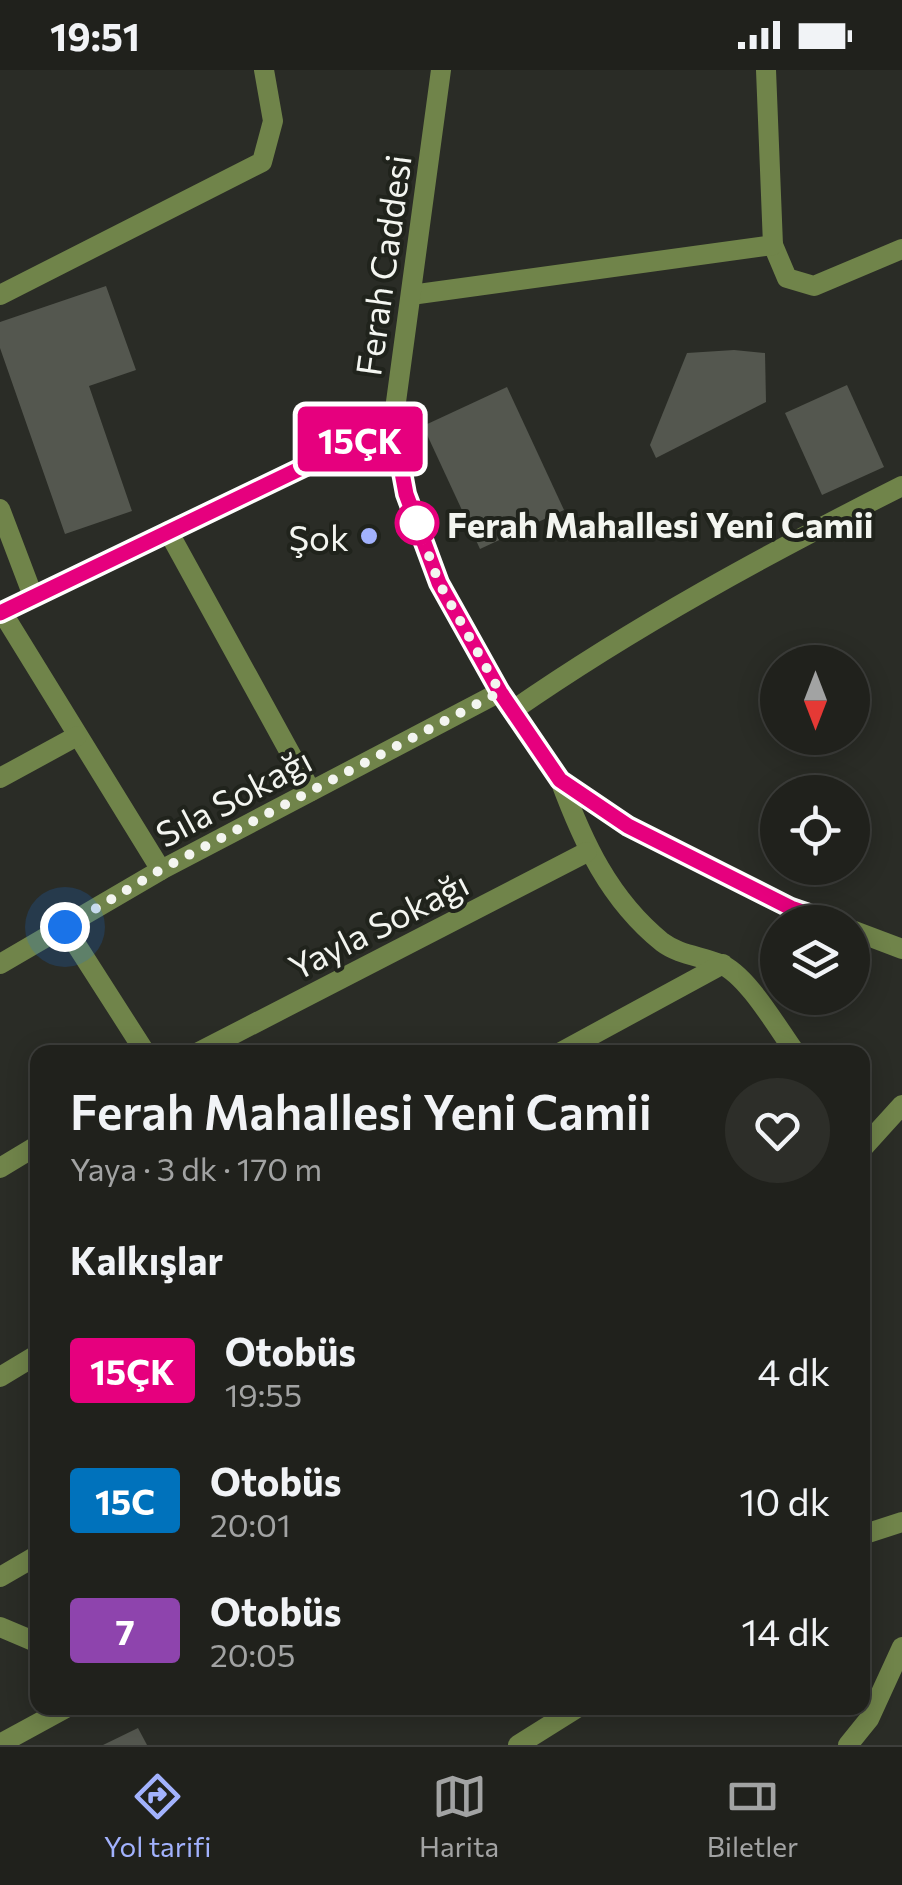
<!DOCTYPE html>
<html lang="tr">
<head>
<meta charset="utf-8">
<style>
  :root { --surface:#20211c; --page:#2d2e29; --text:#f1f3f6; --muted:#a2a3a3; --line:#3d3e3b; --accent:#a2b2fd }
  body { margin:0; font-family:Commissioner,sans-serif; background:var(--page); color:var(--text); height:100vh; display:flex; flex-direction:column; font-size:38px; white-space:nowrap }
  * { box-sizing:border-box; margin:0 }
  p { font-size:32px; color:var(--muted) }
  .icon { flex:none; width:55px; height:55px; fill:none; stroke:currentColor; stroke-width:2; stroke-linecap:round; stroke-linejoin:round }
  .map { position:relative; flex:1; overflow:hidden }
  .panel { position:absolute; left:30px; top:975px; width:840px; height:670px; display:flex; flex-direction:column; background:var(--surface); border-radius:20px; box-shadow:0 5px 25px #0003,0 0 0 2px var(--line) }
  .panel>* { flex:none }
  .badge { padding:0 20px; border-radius:8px; font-size:35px; line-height:65px }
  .needle { width:65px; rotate:180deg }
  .controls { position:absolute; left:760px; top:575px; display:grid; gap:20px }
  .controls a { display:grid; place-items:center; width:110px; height:110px; border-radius:50%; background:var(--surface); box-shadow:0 5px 25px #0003,0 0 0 2px var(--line); font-size:50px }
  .you { position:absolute; width:50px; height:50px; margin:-25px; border:8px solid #fff; border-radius:50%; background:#1a73e8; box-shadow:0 0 0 15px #1a73e833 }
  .map>.badge { position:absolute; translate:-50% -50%; box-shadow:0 0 0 5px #fff }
  h2 { padding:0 40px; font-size:38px; line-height:90px }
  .round { display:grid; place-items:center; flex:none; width:105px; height:105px; border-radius:52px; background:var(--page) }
  .headline { display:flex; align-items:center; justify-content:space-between; height:170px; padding:0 40px }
  h1 { font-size:48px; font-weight:600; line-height:75px }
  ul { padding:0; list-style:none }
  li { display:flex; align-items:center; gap:30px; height:130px; padding:0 40px }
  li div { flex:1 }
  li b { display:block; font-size:38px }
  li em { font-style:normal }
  li .badge { min-width:110px; font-weight:700; text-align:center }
  .status { display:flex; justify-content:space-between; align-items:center; height:70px; padding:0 50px; background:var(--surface); direction:ltr }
  .status svg { height:28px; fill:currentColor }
  .tabs { display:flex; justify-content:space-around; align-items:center; height:140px; border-top:2px solid var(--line); background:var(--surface); font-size:28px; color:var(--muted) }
  .tabs a { display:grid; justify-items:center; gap:5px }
  .tabs .selected { color:var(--accent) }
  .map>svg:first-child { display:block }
  .building { fill:#54574f }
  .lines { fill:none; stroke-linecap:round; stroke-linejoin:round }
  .minor { stroke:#70844a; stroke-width:20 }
  .tertiary { stroke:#70844a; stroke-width:20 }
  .line-casing { stroke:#fff; stroke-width:22 }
  .line { stroke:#e6007e; stroke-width:15 }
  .walk { stroke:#f3f5f0; stroke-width:10; stroke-dasharray:0 18 }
  .stop-dot { fill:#fff; stroke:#e6007e; stroke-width:5 }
  .poi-dot { fill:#a2b2fd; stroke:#20231c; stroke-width:4 }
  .labels { text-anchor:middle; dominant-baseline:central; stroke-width:8; stroke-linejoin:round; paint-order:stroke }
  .street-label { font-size:35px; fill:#f3f5f0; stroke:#20231c }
  .stop-label { font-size:35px; font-weight:bold; fill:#f3f5f0; stroke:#20231c; text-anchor:start }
  .poi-label { font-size:35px; fill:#f3f5f0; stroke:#20231c; text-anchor:end }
</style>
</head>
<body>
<div class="status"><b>19:51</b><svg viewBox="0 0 49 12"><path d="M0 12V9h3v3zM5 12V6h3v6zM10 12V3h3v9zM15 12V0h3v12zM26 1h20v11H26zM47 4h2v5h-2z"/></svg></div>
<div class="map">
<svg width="902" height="1675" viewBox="0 0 902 1675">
  <rect width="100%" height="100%" fill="#2a2c26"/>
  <!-- building -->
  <g class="building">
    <path d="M106,216L136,300L89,316L132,441L65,464L0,278V252Z"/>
    <path d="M734,280L765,283L766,332L656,388L650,375L687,283Z"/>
    <path d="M847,315L884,397L822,425L785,343Z"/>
    <path d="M507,317L564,440L480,479L423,356Z"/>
    <path d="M138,1658L147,1675H103Z"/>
  </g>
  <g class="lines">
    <!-- minor -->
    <g class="minor">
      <path d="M773,175L787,208L814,216L902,179"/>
      <path d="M0,225L262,92L273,51L264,0"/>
      <path d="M411,225L773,175L766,0"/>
      <path d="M0,439L33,526"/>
      <path d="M168,461L311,721"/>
      <path d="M2,542L161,800"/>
      <path d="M0,543L393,354"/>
      <path d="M512,641C636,555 767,484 902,416"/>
      <path d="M0,708L77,666"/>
      <path d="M560,710C583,772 609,829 662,872C679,885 701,886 720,894C747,904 778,959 795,982"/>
      <path d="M65,857L145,982"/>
      <path d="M0,894L161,800L500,622"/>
      <path d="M199,982L587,782"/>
      <path d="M561,982L723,894"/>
      <path d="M862,1079L902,1035"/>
      <path d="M0,1098L38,1075"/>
      <path d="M0,1307L38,1284"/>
      <path d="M862,1465L902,1452"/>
      <path d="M0,1507L38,1485"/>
      <path d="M0,1557L38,1573"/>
      <path d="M0,1674L66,1638"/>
      <path d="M518,1675L577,1638"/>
      <path d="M848,1675L869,1649L902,1577"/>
    </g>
    <!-- tertiary -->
    <g class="tertiary">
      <path d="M441,0L393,354L406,424L439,513L500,622L560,710L628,756L791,838L832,852"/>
      <path d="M852,860L902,879"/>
    </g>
  </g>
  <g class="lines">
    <defs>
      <path id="line" d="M0,543L393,354L406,424L439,513L500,622L560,710L628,756L791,838L832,852"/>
    </defs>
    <!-- line casing -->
    <use href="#line" class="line-casing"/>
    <!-- line -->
    <use href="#line" class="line"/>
    <!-- walk -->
    <path class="walk" d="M65,857L160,800L500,622L439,513L417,453"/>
  </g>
  <!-- markers -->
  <circle class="stop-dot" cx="417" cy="453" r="20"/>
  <circle class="poi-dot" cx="369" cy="466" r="10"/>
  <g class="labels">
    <!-- street labels -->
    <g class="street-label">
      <text transform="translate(382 195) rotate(-82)">Ferah Caddesi</text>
      <text transform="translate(233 726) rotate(-28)">Sıla Sokağı</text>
      <text transform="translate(378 854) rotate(-27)">Yayla Sokağı</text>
    </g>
    <!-- stop labels -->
    <g class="stop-label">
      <text x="447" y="453">Ferah Mahallesi Yeni Camii</text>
    </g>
    <!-- poi labels -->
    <g class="poi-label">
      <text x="349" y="466">Şok</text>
    </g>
  </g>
</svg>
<div class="controls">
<a><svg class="needle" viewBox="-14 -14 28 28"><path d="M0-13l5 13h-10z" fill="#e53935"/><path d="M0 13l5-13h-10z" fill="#a2a3a3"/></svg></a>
<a><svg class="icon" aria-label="locate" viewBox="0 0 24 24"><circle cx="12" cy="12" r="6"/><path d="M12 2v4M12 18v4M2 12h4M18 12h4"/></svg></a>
<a><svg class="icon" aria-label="layers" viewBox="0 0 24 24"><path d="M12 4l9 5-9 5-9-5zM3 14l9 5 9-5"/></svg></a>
</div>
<div class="you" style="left:65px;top:857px"></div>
<b class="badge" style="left:360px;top:369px;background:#e6007e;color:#fff">15ÇK</b>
<section class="panel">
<div class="headline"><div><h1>Ferah Mahallesi Yeni Camii</h1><p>Yaya · 3 dk · 170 m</p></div><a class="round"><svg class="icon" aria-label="heart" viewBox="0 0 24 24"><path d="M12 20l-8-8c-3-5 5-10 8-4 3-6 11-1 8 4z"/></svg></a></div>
<h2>Kalkışlar</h2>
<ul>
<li><span class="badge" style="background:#e6007e;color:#fff">15ÇK</span><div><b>Otobüs</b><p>19:55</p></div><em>4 dk</em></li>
<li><span class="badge" style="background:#0072bc;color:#fff">15C</span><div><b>Otobüs</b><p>20:01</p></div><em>10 dk</em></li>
<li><span class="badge" style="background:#8e44ad;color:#fff">7</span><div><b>Otobüs</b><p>20:05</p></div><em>14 dk</em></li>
</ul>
</section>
</div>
<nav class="tabs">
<a class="selected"><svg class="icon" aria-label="directions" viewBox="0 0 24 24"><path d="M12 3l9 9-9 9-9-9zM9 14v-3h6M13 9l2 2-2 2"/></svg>Yol tarifi</a>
<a><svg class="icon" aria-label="map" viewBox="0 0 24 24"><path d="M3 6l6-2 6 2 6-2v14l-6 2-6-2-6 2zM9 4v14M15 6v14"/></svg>Harita</a>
<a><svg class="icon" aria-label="tickets" viewBox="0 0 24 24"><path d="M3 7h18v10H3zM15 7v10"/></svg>Biletler</a>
</nav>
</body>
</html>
